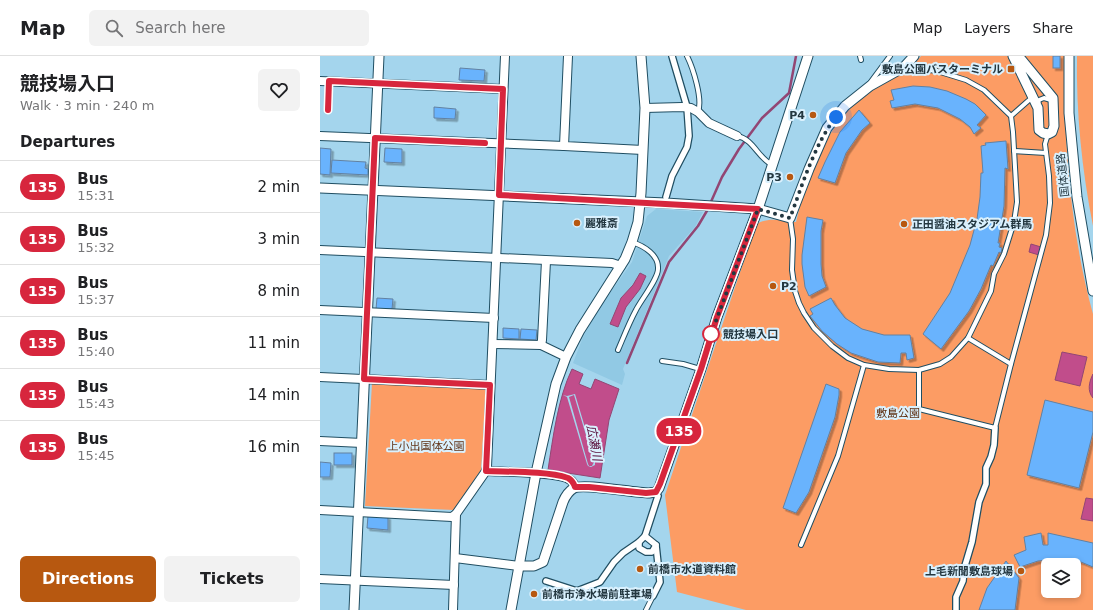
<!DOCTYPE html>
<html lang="en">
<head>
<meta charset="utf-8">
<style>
  :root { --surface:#fff; --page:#f2f2f2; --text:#202124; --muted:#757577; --line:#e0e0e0; --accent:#b75810 }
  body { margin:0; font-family:"DejaVu Sans","Noto Sans JP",sans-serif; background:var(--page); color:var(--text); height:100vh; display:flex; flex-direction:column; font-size:15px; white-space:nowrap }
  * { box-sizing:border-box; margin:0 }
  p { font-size:13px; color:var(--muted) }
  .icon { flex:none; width:22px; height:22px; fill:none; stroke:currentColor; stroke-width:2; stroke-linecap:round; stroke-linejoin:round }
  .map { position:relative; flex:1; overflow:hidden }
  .panel { display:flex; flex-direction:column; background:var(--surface); width:320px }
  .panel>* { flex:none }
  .badge { padding:0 8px; border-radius:13px; font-size:14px; line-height:26px }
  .buttons { position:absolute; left:721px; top:502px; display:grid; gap:8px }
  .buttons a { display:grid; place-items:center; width:40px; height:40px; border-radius:6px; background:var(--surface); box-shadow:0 2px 6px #0003; font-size:20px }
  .you { position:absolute; width:20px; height:20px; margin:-10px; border:3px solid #fff; border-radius:50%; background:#1a73e8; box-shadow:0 0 0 6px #1a73e833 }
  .map>.badge { position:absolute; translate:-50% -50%; box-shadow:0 0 0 2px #fff }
  h2 { padding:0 20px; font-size:15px; line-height:36px }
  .round { display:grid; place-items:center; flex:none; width:42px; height:42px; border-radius:6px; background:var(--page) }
  .overview { display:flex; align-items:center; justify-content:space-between; height:68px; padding:0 20px }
  h1 { font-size:19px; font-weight:700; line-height:30px }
  .button { display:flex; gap:8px; margin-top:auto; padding:8px 20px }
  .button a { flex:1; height:46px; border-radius:6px; background:var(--accent); color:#fff; font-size:16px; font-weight:700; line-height:46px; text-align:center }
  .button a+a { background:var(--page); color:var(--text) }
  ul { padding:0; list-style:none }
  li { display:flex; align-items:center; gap:12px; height:52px; padding:0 20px; border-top:1px solid var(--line) }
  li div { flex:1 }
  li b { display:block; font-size:15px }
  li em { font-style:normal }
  li .badge { min-width:44px; font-weight:700; text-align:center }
  header { display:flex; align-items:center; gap:24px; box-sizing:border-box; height:56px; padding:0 20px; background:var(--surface); border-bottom:1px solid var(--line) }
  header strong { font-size:19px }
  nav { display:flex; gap:22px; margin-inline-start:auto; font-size:14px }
  .search { width:280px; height:36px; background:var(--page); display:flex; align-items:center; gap:10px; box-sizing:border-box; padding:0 14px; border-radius:6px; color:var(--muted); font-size:15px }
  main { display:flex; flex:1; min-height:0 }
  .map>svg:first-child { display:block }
  .built { fill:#91c9e4 }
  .green { fill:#fc9c64; fill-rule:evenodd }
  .water { fill:#c14d8b; stroke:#924674 }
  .pier { fill:#a4d5ed; fill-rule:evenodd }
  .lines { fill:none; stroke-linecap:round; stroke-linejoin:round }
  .stream { stroke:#924674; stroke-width:2.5 }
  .building { fill:#69b3fd; stroke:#6281a1; filter:url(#shadow) }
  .service-casing { stroke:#204e62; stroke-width:6 }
  .pedestrian-casing { stroke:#204e62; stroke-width:8 }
  .minor-casing { stroke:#204e62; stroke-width:10 }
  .tertiary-casing { stroke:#204e62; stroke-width:11 }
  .service { stroke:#fff; stroke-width:4 }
  .pedestrian { stroke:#fff; stroke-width:5.5 }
  .minor { stroke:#fff; stroke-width:8 }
  .tertiary { stroke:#fff; stroke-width:9 }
  .line-casing { stroke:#fff; stroke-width:9 }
  .line { stroke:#d7263d; stroke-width:6 }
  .walk { stroke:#233740; stroke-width:4; stroke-dasharray:0 7.2 }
  .poi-dot { fill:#b75810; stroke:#daf1fe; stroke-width:1.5 }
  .stop-dot { fill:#fff; stroke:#d7263d; stroke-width:2 }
  .labels { text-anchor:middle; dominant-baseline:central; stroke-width:4; stroke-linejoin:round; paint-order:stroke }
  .poi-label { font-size:11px; font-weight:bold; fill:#233740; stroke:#daf1fe; text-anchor:start }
  .street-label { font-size:11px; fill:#233740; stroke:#daf1fe }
  .stop-label { font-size:11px; font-weight:bold; fill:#233740; stroke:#daf1fe; text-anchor:start }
  .park-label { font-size:11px; fill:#613317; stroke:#daf1fe }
  .water-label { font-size:12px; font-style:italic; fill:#550836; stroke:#daf1fe }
</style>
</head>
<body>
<header>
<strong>Map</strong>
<div class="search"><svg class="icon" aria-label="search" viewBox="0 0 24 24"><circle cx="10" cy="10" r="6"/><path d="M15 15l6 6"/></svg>Search here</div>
<nav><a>Map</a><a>Layers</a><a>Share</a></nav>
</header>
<main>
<section class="panel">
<div class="overview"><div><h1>競技場入口</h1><p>Walk · 3 min · 240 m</p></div><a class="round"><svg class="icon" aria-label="heart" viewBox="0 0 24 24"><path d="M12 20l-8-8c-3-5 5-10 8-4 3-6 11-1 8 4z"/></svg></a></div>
<h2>Departures</h2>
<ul>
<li><span class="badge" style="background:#d7263d;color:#fff">135</span><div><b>Bus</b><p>15:31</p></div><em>2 min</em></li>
<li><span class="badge" style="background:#d7263d;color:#fff">135</span><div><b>Bus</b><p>15:32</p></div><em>3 min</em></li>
<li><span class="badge" style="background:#d7263d;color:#fff">135</span><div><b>Bus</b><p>15:37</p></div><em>8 min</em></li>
<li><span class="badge" style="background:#d7263d;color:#fff">135</span><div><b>Bus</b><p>15:40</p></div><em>11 min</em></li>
<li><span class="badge" style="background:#d7263d;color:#fff">135</span><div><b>Bus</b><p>15:43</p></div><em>14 min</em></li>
<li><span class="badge" style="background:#d7263d;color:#fff">135</span><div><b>Bus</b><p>15:45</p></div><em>16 min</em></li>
</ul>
<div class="button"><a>Directions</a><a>Tickets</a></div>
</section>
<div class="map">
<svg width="773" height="554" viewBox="0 0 773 554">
  <defs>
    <filter id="shadow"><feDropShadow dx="2.5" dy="2.5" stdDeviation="0" flood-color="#0004"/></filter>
  </defs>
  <rect width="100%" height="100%" fill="#a4d5ed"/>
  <!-- built -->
  <path class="built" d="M336,153L383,156L375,171L349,200L303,313L305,318L302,329L253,307L263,281L278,254L312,206L327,160Z"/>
  <!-- green -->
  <g class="green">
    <path d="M601,0H744C744,85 750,175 773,258V554H426L357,536L345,439L436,169C447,160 463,165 476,166L482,142L500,95L517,67L526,54L556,31L596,6ZM728,509H754V535H728Z"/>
    <path d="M757,0H773V170C762,115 756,57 757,0Z"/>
    <path d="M52,327L166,331L161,414L134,454L45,450Z"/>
  </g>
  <!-- water -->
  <g class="water">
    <path d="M711,188L721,191L719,199L709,196Z"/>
    <path d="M320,217L326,220L320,233L306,251L298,271L290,268L301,242L313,229Z"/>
    <path d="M742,296L767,301L760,330L735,324Z"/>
    <path d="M252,313L263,318L259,328L271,333L275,323L299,333L289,364L280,422L228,414C233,381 238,342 252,313Z"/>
    <path d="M773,318V342C767,335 769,326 773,318Z"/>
    <path d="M766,442L773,443V465L761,463Z"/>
  </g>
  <!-- pier -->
  <path class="pier" d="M255,338L275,405V409L271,411L268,410L267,408L247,341L243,339L247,340ZM254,339L274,406L272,410H269L268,408L249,341Z"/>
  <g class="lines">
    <!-- stream -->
    <g class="stream">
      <path d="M390,148L402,121L419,93L442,62L469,37L476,0"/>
      <path d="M307,307L349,206L378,170L388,153"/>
    </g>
  </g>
  <!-- building -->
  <g class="building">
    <rect x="733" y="0" width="7" height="12"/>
    <path d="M140,12L165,14L164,25L139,24Z"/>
    <path d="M593,30L610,31L627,35L646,43L655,48L666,59L657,69L661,72L654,78L650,71L640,63L618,52L595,48L572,52L570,45L574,44L571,34Z"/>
    <path d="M114,51L136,53L135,63L114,62Z"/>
    <path d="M539,54L550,67L542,74L526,97L515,127L498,122L505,106L520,76Z"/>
    <path d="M686,85L688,113L685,112L684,150L678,187H680L679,191L682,192L681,197L679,196L673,210L671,209L661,233L649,255L621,293L603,278L630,237L650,189L657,163L660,141L661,117H663L661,90L666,89L665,87Z"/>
    <path d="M0,92L11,93L10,119L0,118Z"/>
    <path d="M65,92L82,93V107L64,106Z"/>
    <path d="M12,104L46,106L45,112L48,113V119L11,117Z"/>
    <path d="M487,161L503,164L501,175V208L502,220L506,231L489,240L485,231L482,208V199Z"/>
    <path d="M57,242L73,243L72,253H56Z"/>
    <path d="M511,242L515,249L525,262L542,273L564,279H590L594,302L587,304L586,297H581L580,307L558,306L531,297L517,288L502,275L490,260L493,258L490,253Z"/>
    <path d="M183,272L199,273V283L183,282Z"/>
    <path d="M201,273L217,274L216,284L200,283Z"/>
    <path d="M506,328L519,333V339L515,361L489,436L476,457L463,452Z"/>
    <path d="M725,344L773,356V376L759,432L707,419Z"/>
    <rect x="14" y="397" width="18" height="12"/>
    <path d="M0,406L11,407L10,421H0Z"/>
    <path d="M48,460L68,461V474L47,472Z"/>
    <path d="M721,477L723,489H728V477L773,487V511L761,506L741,503L718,505L700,511L694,499L706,494L704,481Z"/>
    <path d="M686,505L699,522L695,554H659L667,532Z"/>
  </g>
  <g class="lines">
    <defs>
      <g id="service">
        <path d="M367,0C373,12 383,43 378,56"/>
        <path d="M540,0L541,4"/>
        <path d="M550,27L570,0"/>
        <path d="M718,48L719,44L724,42L731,44"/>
        <path d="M8,54L9,25"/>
        <path d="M691,60L708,45L713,41"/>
        <path d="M417,80C434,83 438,103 453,109"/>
        <path d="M694,95L726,97"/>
        <path d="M470,162L473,183L472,214L475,235L479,247L484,257L494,272L512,290L528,302L544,309L569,313L599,314L620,308L631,301L648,282L671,235L674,218L684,198L694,166L697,146L693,76L691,60L664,34L646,24L617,15L585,11"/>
        <path d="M648,282L691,308"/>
        <path d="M298,294C304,280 309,267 316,254C321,244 338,223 338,213C339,199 324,190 312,186"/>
        <path d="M342,305L363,308L380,313"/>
        <path d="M599,314V353L675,372L691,308L726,179L730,147L729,120L725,88L728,78"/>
        <path d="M481,489L518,400L544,309"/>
        <path d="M326,554L333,540"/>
      </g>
      <g id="pedestrian">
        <path d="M346,141L352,120L367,91L369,80L367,51L352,0"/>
        <path d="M325,480L319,486V492L326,496H332L336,489"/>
        <path d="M226,525L257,535L280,526L294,506L303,497L319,486"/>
        <path d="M333,540L340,526L336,489L325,480L338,440"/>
        <path d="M636,554V541L643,525L644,513L652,486L659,446L666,428V412L671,401L674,389L675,372"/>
      </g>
      <g id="minor">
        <path d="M248,0L244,90L323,94"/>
        <path d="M0,25L183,33"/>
        <path d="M325,52L362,51L371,52L378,56L389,67L417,80"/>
        <path d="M0,80L244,90"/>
        <path d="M0,194L292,207L301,210"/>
        <path d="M0,254L174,262"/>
        <path d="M173,288L221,289L246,301"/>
        <path d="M221,289L222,284L226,205"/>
        <path d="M0,321L170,329"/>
        <path d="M0,385L42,387"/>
        <path d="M166,415C181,416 241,416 250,424C253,425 254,429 255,431"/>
        <path d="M0,454L132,461L136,458"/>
        <path d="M135,502L199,510"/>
        <path d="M0,523L134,529"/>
        <path d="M133,554L136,458L166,415L167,411L185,0"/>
      </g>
      <g id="tertiary">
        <path d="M693,0L718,52L719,74L723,77L728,78L732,76L734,70L733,42L700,2L696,0"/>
        <path d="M749,0V57L757,141L773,235"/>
        <path d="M0,132L346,147L438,153L470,162L489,113L507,72L525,50L550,30L584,11L594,0"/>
        <path d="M199,510H214L223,506L243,446C245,441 249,435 254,432C264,427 314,437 329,437L336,436L339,432L381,313L397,261L438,153L488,0"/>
        <path d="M34,554L59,0"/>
        <path d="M191,554L216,417L236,328L246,301L260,274L305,203L312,186L318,166L321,137L325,52L321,0"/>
      </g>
    </defs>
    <!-- service casing -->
    <use href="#service" class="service-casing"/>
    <!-- pedestrian casing -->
    <use href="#pedestrian" class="pedestrian-casing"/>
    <!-- minor casing -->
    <use href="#minor" class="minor-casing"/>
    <!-- tertiary casing -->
    <use href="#tertiary" class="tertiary-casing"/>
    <!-- service -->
    <use href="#service" class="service"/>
    <!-- pedestrian -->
    <use href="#pedestrian" class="pedestrian"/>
    <!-- minor -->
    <use href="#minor" class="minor"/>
    <!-- tertiary -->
    <use href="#tertiary" class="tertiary"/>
  </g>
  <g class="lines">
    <defs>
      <path id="line" d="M8,54L9,25L183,33L179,139L438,153L397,261L381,313L340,428L336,436L326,437L269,431H255C254,428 252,424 248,422C227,415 189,416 166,415L170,329L44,323L55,82L165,87"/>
    </defs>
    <!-- line casing -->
    <use href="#line" class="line-casing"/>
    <!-- line -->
    <use href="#line" class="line"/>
    <!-- walk -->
    <path class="walk" d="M391,278L438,153L470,162C482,130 495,87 516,61"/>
  </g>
  <!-- markers -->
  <g class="poi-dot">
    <rect x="687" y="9" width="8" height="8" rx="2"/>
    <circle cx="493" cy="59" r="4"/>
    <circle cx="470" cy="121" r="4"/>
    <circle cx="257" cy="167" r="4"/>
    <circle cx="584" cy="168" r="4"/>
    <circle cx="453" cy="230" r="4"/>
    <circle cx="320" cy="513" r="4"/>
    <circle cx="701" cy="515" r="4"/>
    <circle cx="214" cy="538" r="4"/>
  </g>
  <circle class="stop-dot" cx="391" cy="278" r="8"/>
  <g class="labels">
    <!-- poi labels -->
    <g class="poi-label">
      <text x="683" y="13" text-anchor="end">敷島公園バスターミナル</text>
      <text x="485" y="59" text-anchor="end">P4</text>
      <text x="462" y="121" text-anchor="end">P3</text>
      <text x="265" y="167">麗雅斎</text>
      <text x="592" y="168">正田醤油スタジアム群馬</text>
      <text x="461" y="230">P2</text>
      <text x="328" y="513">前橋市水道資料館</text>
      <text x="693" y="515" text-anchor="end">上毛新聞敷島球場</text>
      <text x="222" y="538">前橋市浄水場前駐車場</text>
    </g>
    <!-- street labels -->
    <g class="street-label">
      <text transform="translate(743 119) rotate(-96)">国体道路</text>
    </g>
    <!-- stop labels -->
    <g class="stop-label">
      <text x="403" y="278">競技場入口</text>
    </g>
    <!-- park labels -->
    <g class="park-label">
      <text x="578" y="357">敷島公園</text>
      <text x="106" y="390">上小出国体公園</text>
    </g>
    <!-- water labels -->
    <g class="water-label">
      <text transform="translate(274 387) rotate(79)">広瀬川</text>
    </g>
  </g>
</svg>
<div class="buttons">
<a><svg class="icon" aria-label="layers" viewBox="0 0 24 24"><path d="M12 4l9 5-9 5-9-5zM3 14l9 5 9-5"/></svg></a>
</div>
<div class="you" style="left:516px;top:61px"></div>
<b class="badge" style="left:359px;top:375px;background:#d7263d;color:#fff">135</b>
</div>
</main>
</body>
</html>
